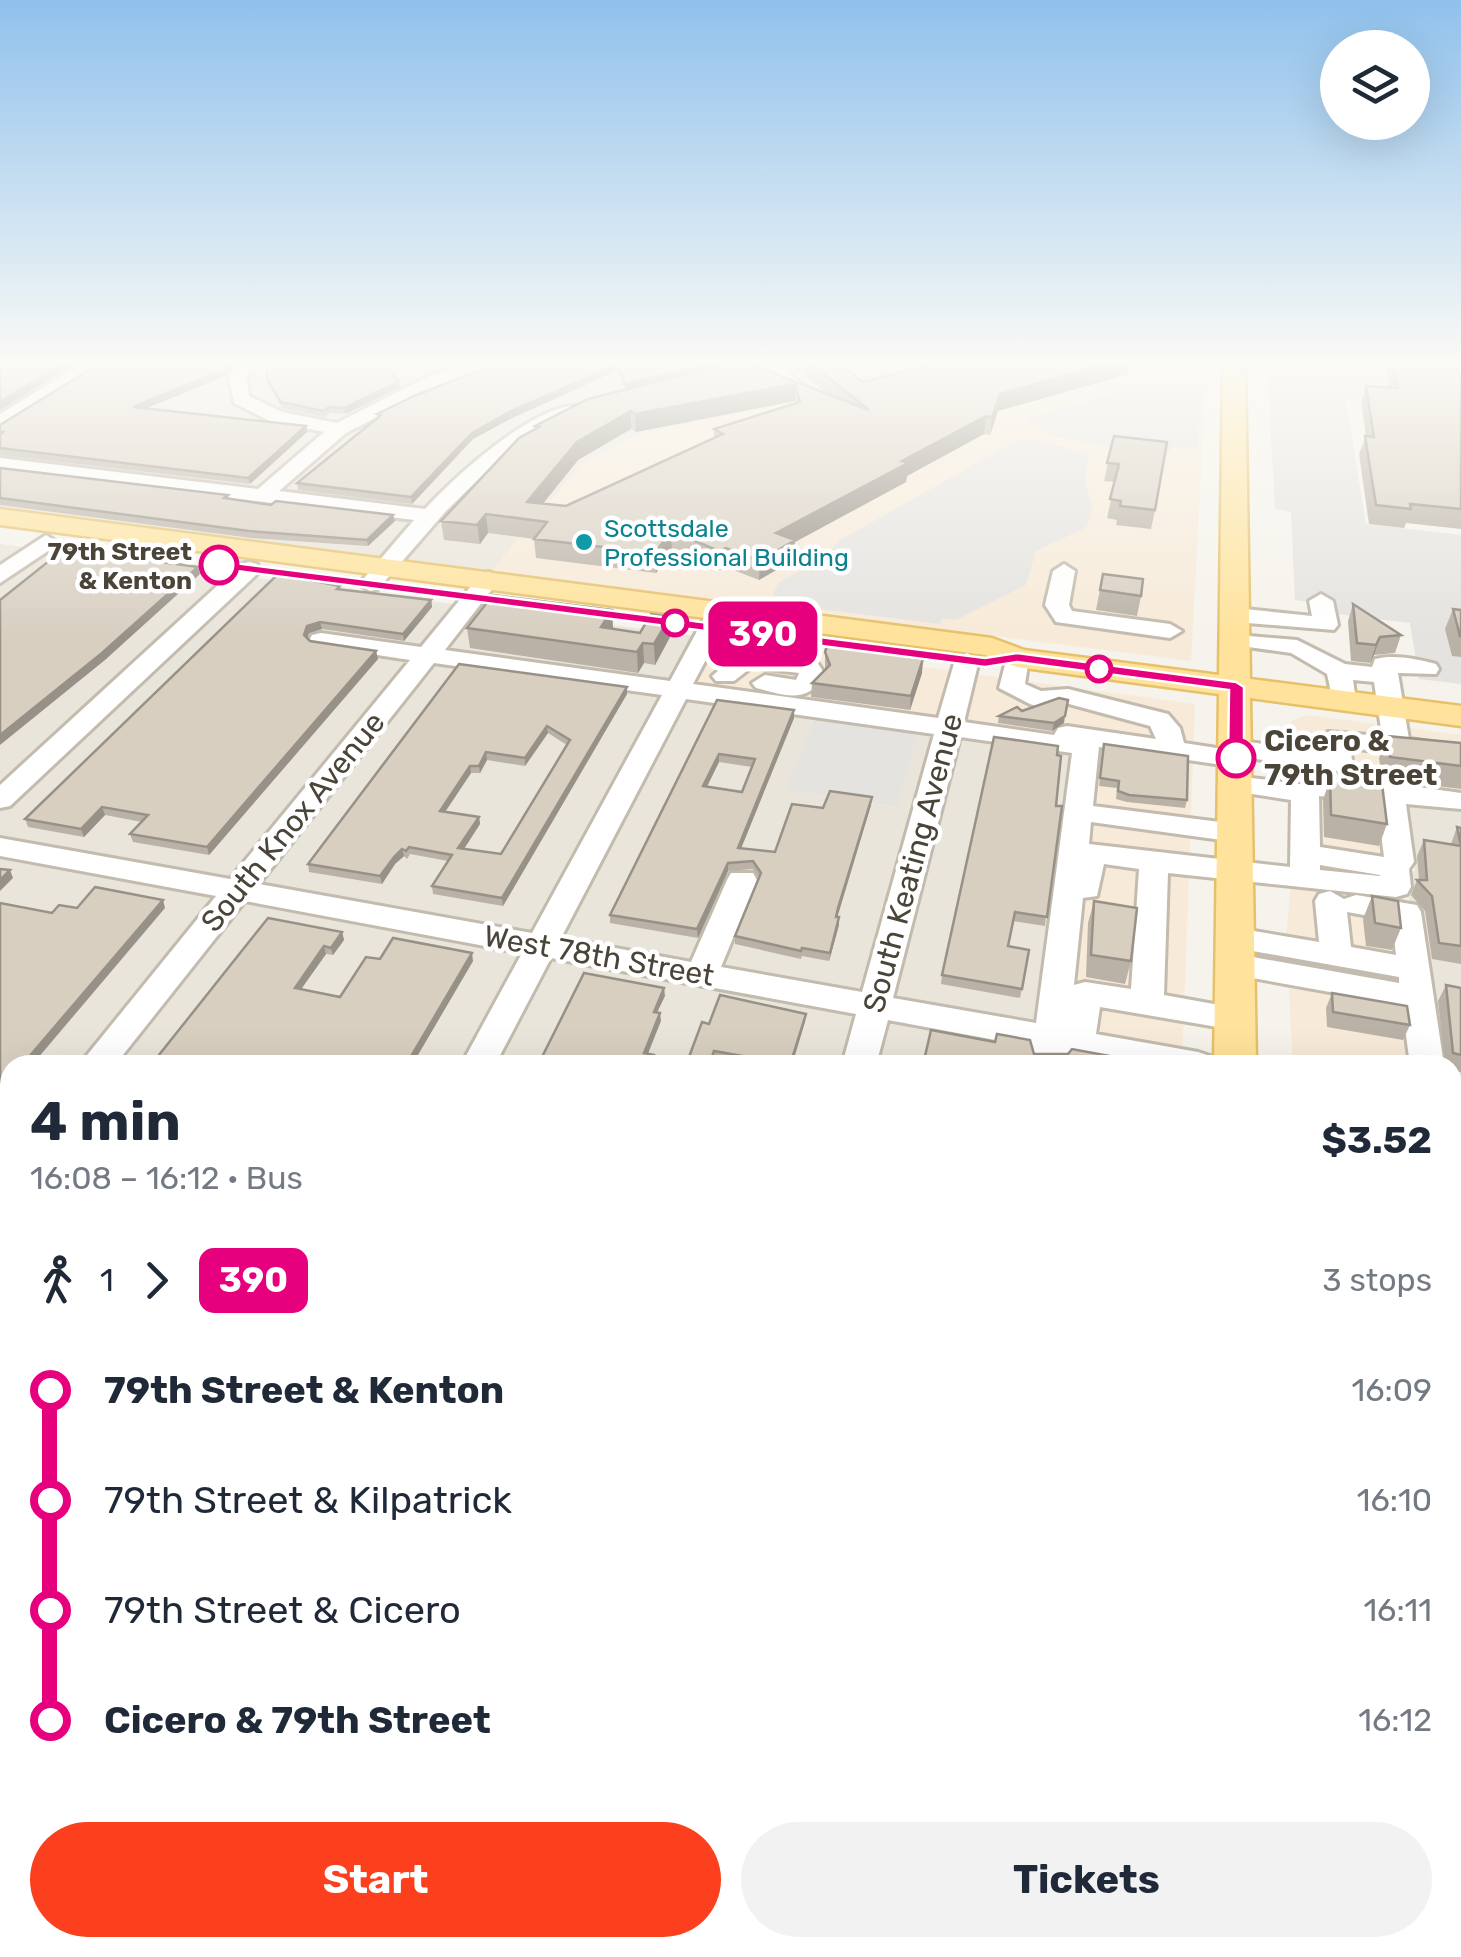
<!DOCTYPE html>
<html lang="en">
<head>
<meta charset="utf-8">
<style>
  :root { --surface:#fff; --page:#f2f2f3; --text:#1f2937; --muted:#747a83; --accent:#fc3f1d }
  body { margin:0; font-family:Rubik,sans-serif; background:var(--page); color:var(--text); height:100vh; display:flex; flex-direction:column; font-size:38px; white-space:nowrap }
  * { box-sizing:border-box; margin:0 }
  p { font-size:32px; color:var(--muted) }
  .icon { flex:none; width:55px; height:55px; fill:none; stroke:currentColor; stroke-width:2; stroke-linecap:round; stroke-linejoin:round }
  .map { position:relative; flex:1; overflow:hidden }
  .details { position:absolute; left:0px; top:1055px; width:1462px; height:902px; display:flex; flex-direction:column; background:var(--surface); border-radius:30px 30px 0 0; box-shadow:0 10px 40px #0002 }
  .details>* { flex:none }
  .badge { padding:0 20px; border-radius:15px; font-size:35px; line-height:65px }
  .fabs { position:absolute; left:1320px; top:30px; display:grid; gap:20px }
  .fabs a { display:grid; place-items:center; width:110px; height:110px; border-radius:50%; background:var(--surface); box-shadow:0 10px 40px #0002; font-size:50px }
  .map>.badge { position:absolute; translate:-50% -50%; box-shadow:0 0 0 5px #fff }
  .legs { display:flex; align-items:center; gap:15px; height:110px; padding:0 30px; font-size:32px }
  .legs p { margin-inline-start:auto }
  .overview { display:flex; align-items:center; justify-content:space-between; height:170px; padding:0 30px }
  h1 { font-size:55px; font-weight:700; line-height:75px }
  .cta { display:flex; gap:20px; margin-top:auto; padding:20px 30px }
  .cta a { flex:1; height:115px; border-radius:60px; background:var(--accent); color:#fff; font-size:40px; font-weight:700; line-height:115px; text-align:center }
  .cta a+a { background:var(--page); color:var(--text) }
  ul { padding:0 30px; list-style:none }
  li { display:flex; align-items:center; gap:35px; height:110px; font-size:38px }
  li i { display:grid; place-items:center; width:15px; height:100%; margin:0 12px; background:currentColor }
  li i::after { content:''; width:25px; height:25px; margin:-12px; border:8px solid; border-radius:50%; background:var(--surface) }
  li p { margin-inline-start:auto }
  li:first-child i { background:linear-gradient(#0000 50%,currentColor 0) }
  li:last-child i { background:linear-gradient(currentColor 50%,#0000 0) }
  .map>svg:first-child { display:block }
  .residential { fill:#eae5da }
  .commercial { fill:#f7ead8 }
  .parking { fill:#e5e3e0 }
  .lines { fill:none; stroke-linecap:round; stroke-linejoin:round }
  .minor-casing { stroke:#c2bbae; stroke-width:6 }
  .major-casing { stroke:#e6c16a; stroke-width:5 }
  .minor { fill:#fff; fill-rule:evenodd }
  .major { fill:#ffe39c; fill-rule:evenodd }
  .wall { fill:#bab2a6; fill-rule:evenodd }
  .shaded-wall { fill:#979187 }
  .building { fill:#d8cfc1; stroke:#979187; stroke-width:2.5; fill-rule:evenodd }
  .line-1 { fill:#e6007e; stroke:#fff; stroke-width:2.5 }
  .culture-dot { fill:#0f9aa8; stroke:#fff; stroke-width:4 }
  .stop-1-dot { fill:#fff; stroke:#e6007e; stroke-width:5 }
  .labels { text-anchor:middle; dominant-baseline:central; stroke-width:9; stroke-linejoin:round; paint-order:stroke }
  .far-culture-label { font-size:25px; fill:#0d838f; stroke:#fff; text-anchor:start }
  .far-stop-label { font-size:25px; font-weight:bold; fill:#4b4439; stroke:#fff; text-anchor:end }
  .stop-label { font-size:30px; font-weight:bold; fill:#4b4439; stroke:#fff; text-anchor:start }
  .street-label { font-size:30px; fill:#4b4439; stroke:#fff }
</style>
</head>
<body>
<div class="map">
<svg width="1461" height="1957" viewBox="0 0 1461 1957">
  <rect width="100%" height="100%" fill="#f6f3ec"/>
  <!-- residential -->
  <g class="residential">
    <path d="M0,362H854L813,389L743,412L640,435L583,462L491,572L0,509Z"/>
    <path d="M0,544L695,636L663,691L816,714L787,790L896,807L919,728L1080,751L1038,1065H10V1674L0,1671Z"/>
    <path d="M1405,801L1461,809V1082L1453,1080L1452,1065H1428L1406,871H1415Z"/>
  </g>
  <!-- commercial -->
  <g class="commercial">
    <path d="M854,362H1207L1191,661L491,572L583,462L640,435L743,412L813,389Z"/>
    <path d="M695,636L1195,704L1182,1065H1038L1080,751L662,692Z"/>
    <path d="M1307,715L1461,735V804L1384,799L1407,912L1427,1065H1293L1286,937L1293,864L1287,739L1292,721Z"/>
    <path d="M0,1671L10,1674V1948H1148V1957H0Z"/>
  </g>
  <!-- parking -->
  <g class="parking">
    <path d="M854,362H929L881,394L824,382Z"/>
    <path d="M1267,362H1379L1388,403L1346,400L1366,524L1461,535V684L1419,679L1410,623L1311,611L1310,602L1295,600L1291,512L1275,509Z"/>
    <path d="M1146,385L1201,391L1197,450L1173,447L1167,456L1057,437L1027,421L1031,417Z"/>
    <path d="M1036,439L1089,455L1085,482L1092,507L1087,527L1036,551L1026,585L956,620L942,618L940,624L770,603L778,583L820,560L840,540L1016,441Z"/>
    <path d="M816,714L919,728L897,807L786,790Z"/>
    <path d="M1453,1306L1461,1308V1680L1453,1678Z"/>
    <path d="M0,1774L10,1777V1948H229L234,1950L230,1957H0Z"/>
    <path d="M1453,1802L1461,1804V1957H1378L1377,1948H1452Z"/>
  </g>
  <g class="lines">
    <defs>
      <g id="minor">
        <path d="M85,362H106L0,428V414Z"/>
        <path d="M241,362H260L247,377L249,396L282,412L337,423L429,376L478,362H506L441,384L346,433L279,491L425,509C454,477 539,399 584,406L586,410L521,444L494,464L446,511L378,589L370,591L359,584L414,520L0,470V458L258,489L324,432L270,421L234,403L229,376Z"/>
        <path d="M756,362H776L809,390L800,395L794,394Z"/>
        <path d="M46,535L57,542L54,547L0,583V565Z"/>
        <path d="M249,562L257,564L260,569L257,574L10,806L0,808V785L241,564Z"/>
        <path d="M1064,564L1075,571L1069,605L1072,611L1170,624L1182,631L1170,638L1056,622L1045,605L1053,571Z"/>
        <path d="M489,572L500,579L445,650L670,681L709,609L721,602L733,609L693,684L938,718L955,660L967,653L979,660L964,722L1054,735L1058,728L1067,726L1156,739L1150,726L1058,701L1039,707L1030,704L999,688L1008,653H1026L1029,658L1025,684L1041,691L1068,689L1168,714L1180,728L1184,743L1223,749L1227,742L1236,740L1324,753L1328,732L1382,736L1374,682L1353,680L1356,701L1352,706H1334L1327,674L1291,653L1226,644L1223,639L1226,634L1297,640L1345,664L1372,667L1375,659C1393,654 1418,659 1436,664L1439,669L1436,674L1398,673L1409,739L1461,746V762L1351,748L1352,763L1338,771L1249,758L1246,765L1236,767L1099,747L1093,806L1236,824L1246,827L1250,833L1246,839L1236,842L1091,822L1089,844L1290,867L1291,800L1226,790L1222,784L1236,776L1300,784L1314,779L1390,783L1461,793V809L1406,804L1414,862L1409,869L1411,887L1407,894L1396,897L1168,873L1164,995L1247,1010L1252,1018L1247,1026L1235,1030L1100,1007L1096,1034L1198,1052L1210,1056L1215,1065H1130L1067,1053L1065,1065H1031L1033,1047L888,1020L876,1065H842L856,1014L551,958L495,1065H461L522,953L245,901L115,1065H79L216,896L0,856V838L230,879L410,660L312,645L309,640L312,635L321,633L421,647L481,574ZM434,663L662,695L532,933L259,884ZM686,699L934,734L862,992L721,967L757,880L753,873H731L727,880L691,962L561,938ZM960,737L1072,753L1036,1023L893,998ZM1319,796L1377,802L1384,857L1320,847ZM1104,864L1139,869L1131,989L1085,982L1074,985L1083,898L1097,896ZM1320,865L1380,875V876L1320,870Z"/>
        <path d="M1321,594L1333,601L1338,625L1334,630L1235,622L1223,615L1235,608L1312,616L1309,601Z"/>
        <path d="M747,652L817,662L826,676C805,704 787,696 756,688L752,683L765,675L796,680L799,673L752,667L734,681H716L712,676L738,654Z"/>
        <path d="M1330,891L1344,899L1356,895L1417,905L1421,912L1444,1065H1410L1402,1005L1225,973L1220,965L1225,957L1236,954L1399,983V977L1236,948L1225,945L1220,938L1225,931L1236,928L1319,942L1315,901L1319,894ZM1347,912L1392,920L1396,955L1351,947Z"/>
        <path d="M1452,1100L1461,1101V1127H1452Z"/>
        <path d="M10,1156V1195L0,1198V1160Z"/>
        <path d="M1452,1302L1461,1303V1339L1452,1337Z"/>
        <path d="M0,1622L10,1625V1673L0,1670Z"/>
        <path d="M0,1696L10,1699V1749L0,1746Z"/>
        <path d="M1452,1719L1461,1722V1774L1452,1771Z"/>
        <path d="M0,1789L10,1793V1847L0,1843Z"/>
        <path d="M147,1948H203L207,1957H151Z"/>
        <path d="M462,1948H532L536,1957H466Z"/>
      </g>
      <g id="major">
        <path d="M1223,362H1245L1250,679L1461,706V726L1250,698L1256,1065H1214L1219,694L1017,667L985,655L0,525V509L992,638L1024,650L1219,675Z"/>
        <path d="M1198,1948H1267L1268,1957H1198Z"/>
      </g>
    </defs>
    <!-- minor casing -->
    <use href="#minor" class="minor-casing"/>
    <!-- major casing -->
    <use href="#major" class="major-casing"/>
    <!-- minor -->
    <use href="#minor" class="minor"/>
    <!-- major -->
    <use href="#major" class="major"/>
  </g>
  <!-- wall -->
  <g class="wall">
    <path d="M102,362H238L225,376L146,408L306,426L307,432L250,484L0,455V425Z"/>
    <path d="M500,362L713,367L704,370L736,362L827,394L788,362H838L863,382L920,368V362H1130L1128,374L998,411L990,435L984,434L907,476L906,482L795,542V559L759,580L726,567L719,570L672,550L656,573L536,558L534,539L488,533L480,544L444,540L441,521L535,429V426L626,390L616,371L512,418L473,439L412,504L298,490L297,483L378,418L377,414ZM795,401V403L714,429V438L566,506L542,504L578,460L631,429L636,432Z"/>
    <path d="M1384,362H1456L1461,380V529L1406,523L1404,528L1369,524L1359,454L1366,436L1361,403L1366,386L1389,388Z"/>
    <path d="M266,377L400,387L346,414L330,413L325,417L282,408L267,383Z"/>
    <path d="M1114,436L1155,510L1151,529L1116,525L1117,520L1107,518L1115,482L1104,481Z"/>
    <path d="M0,468L228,495L229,499L395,521L368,546L251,538L0,505Z"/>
    <path d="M1103,574L1141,596L1137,616L1096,610Z"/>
    <path d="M341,590L431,600L432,607L404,641L322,629L309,633L307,638L310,641L376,651L378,659L209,855L133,842L130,834L142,822L105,815L84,837L28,827L25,819Z"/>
    <path d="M1353,604L1401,635L1395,653L1374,655L1370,663L1351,661L1348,621Z"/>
    <path d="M1453,609L1461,610V657L1452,656L1445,629Z"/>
    <path d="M612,610L613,629L640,633L670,617V637L655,665L644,663L638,673L470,648L467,628Z"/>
    <path d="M825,652L922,673L910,710L811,697L812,683L825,669Z"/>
    <path d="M459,664L627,694L503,906L433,894L432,886L448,861L410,854L407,859L404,856L395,864L382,884L309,872L308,864ZM548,733L567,745L501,854L464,849L480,824L479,817L445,812L471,773H480L487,760L525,766Z"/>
    <path d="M717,700L794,710V718L741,848L775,852L823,808L871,805L837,916L839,917V925L829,961L802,956L801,959L735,944V936L759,878L753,869L728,871L698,938L610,923V915ZM719,762L752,767L742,792L707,787Z"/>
    <path d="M1022,711L1064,723L1052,731L998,723L999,716Z"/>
    <path d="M1387,736L1461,743V789L1382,779L1379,758Z"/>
    <path d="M1104,744L1187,800L1185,808L1127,802L1116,799L1117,788L1099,786Z"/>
    <path d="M1057,755L1056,806L1045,926L1013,921L1008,946L1029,950L1020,998L941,984L942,975Z"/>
    <path d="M1330,778L1387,824L1379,846L1324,837L1323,800Z"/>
    <path d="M1457,827L1461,828V964L1432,959L1425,911L1411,895L1417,880H1419L1417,856L1424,840L1451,844Z"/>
    <path d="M1372,896L1401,928L1392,950L1366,946L1363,919Z"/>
    <path d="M1094,901L1131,961L1125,984L1086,977L1088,923Z"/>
    <path d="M342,932L344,940L333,955L326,954L301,989L340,997L380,959L473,961L412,1065H151Z"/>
    <path d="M1446,985L1461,988V1072L1452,1071V1065H1445L1438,1001Z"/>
    <path d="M1332,993L1410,1025L1403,1040L1327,1027L1326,1008Z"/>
    <path d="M805,1022L746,1065L714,1058L709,1024Z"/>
    <path d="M1452,1160L1461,1162V1299L1452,1297Z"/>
  </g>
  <!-- shaded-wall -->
  <g class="shaded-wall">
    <path d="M66,362H78L0,410V402Z"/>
    <path d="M231,362H238L225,376L135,413L133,407Z"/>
    <path d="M709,362H713V367L693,374L626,390V384Z"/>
    <path d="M1113,362H1130L1128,374L998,411L990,435L992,418L1000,394Z"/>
    <path d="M616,365V371L512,418L473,439L412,504L411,497L472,433L511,411Z"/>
    <path d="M399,381L400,387L346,414L344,408Z"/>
    <path d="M795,384V401L636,432L635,414Z"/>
    <path d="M631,411V429L578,460L529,521L527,502L577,442Z"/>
    <path d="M986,416L984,434L907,476L906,482L795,542V559L759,580L760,561L776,533L902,461Z"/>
    <path d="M306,426L307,432L250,484L248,478Z"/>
    <path d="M486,514L488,533L480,544L477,525Z"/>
    <path d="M393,515L395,521L368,546L367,540Z"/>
    <path d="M671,531L672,550L656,573L655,553Z"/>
    <path d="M726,548V567L719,570V551Z"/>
    <path d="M198,567L200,574L105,660L0,745V735Z"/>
    <path d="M431,600L432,607L404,641L403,634Z"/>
    <path d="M612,610L613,630L601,627Z"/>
    <path d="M670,617V637L655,665L654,644Z"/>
    <path d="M320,622L322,629L309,633L306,642L304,635L307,626Z"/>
    <path d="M1380,637L1374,655L1370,663L1376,645Z"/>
    <path d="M643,643L644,663L638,673L637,652Z"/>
    <path d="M376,651L378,659L209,855L207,847Z"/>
    <path d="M923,659L922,673L910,710L911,696Z"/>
    <path d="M627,687V694L503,906L502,898Z"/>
    <path d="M794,710V718L738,856V848Z"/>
    <path d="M1065,716L1064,723L1052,731L1054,723Z"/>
    <path d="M547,726L548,733L525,766V758Z"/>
    <path d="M486,752L487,760L480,773L479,766Z"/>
    <path d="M719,754V762L703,794V786Z"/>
    <path d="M470,766L471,773L441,818L440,811Z"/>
    <path d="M872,797L871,805L835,925L838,908Z"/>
    <path d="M102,807L105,815L84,837L81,829Z"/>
    <path d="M479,817L480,824L460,855L458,848Z"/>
    <path d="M402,849L404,856L395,864L382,884L380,876L394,857Z"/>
    <path d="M728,863V871L698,938L697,929Z"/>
    <path d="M10,870L13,878L0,891V880Z"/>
    <path d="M163,900L165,908L32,1065H22Z"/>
    <path d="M839,917V925L829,961L830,953Z"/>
    <path d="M342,932L344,940L333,955L331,948Z"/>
    <path d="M324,946L326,954L297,995L295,988Z"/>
    <path d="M472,953L473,961L412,1065H406Z"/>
    <path d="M664,988L665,996L654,1019V1012Z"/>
    <path d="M660,1013L661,1021L645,1061L644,1053Z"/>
    <path d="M806,1014L805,1022L792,1065H790Z"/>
    <path d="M10,1079V1091L0,1103V1090Z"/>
    <path d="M10,1300V1313L0,1326V1313Z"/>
    <path d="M10,1345V1359L0,1373V1359Z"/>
    <path d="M6,1419L10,1427L0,1441V1427Z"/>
  </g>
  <!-- building -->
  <g class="building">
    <path d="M0,362H66L0,402Z"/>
    <path d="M102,362H231L224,370L133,407L306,426L248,478L0,448V435L3,432H0V425Z"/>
    <path d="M268,362H380L399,381L344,408L329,407L324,411L281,402L266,377Z"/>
    <path d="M500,362H709L693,368L626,384L616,365L511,411L472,433L411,497L297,483L381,415L377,414L414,396Z"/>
    <path d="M736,362H744L869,410L809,362H838L863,382L930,365L924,362H1113L1000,394L992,418L986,416L902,461L908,463L776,533L795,540L760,561L726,548L719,551L671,531L655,553L534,539L547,522L486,514L477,525L441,521L519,438L539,427L535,426L588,399ZM795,384L800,402L714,429L723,434L566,506L527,502L577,442L631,411L635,414Z"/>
    <path d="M1392,362H1456L1461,380V509L1410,504L1411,509L1376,505L1365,436L1374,437L1366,386L1398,388Z"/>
    <path d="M1114,436L1167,442L1155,510L1120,506L1121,501L1110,499L1119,464L1107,463Z"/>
    <path d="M0,468L228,495L224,498L271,505L276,501L393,515L367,540L249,531L0,498Z"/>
    <path d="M64,549L198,567L102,653L0,735V600Z"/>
    <path d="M278,574L340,586L337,589L431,600L403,634L320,622L307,626L304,635L310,641L376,651L207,847L130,834L148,815L102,807L81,829L25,819Z"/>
    <path d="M1103,574L1143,579L1141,596L1100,590Z"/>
    <path d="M493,595L612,610L601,627L640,633L651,614L670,617L654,644L643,643L637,652L467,628Z"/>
    <path d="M1353,604L1401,635L1380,637L1376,645L1357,643Z"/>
    <path d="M1453,609L1461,610V636H1460Z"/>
    <path d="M827,646L923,659L911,696L812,683L830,665L825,652Z"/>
    <path d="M459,664L627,687L502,898L432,886L452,855L409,847L406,851L402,849L394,857L380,876L308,864ZM547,726L570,740L501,854L458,848L479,817L440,811L470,766H479L486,752L525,758Z"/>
    <path d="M1059,698L1068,700L1065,716L1054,723L999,716L1017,707L1022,711Z"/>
    <path d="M717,700L794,710L738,848L775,852L792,804L823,808L830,791L872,797L838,908L836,917H839L830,953L802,948L801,951L735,936L761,873L753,861L728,863L697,929L610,915ZM719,754L755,759L742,792L703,786Z"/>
    <path d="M1387,736L1461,743V766L1390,757Z"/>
    <path d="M994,737L1058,746L1057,755L1061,756L1056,806H1062L1047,917L1015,912L1008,946L1029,950L1022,989L942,975Z"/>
    <path d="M1104,744L1188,756L1187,800L1129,795L1118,791L1119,781L1100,778Z"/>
    <path d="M1330,778L1382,784L1387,824L1331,815Z"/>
    <path d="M1457,827L1461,828V946L1439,943L1432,896L1417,880H1427L1424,840L1461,846Z"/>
    <path d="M0,869L10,870L0,880Z"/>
    <path d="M95,887L163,900L22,1065H10V1079L0,1090V903L52,913L59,905L77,908Z"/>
    <path d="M1372,896L1398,901L1401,928L1375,923Z"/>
    <path d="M1094,901L1137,908L1131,961L1091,955Z"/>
    <path d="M268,918L342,932L331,948L324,946L295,988L340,997L366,957L380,959L393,938L472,953L406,1065H151Z"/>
    <path d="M584,973L664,988L654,1012L660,1013L644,1053L654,1055L650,1065H538Z"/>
    <path d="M1446,985L1461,988V1055L1453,1053Z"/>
    <path d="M1332,993L1407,1006L1410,1025L1333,1012Z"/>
    <path d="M720,995L806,1014L790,1065H746L748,1057L714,1051L709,1065H686L702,1022L709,1024Z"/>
    <path d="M931,1030L995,1042L997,1034L1030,1040L1034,1054H1068L1072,1049L1115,1057L1114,1065H923Z"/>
    <path d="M1452,1160L1461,1162V1274L1452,1272Z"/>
    <path d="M10,1256V1300L0,1313V1265H3Z"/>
    <path d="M0,1332L10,1335V1345L0,1359Z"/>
    <path d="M0,1383L10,1386V1421L6,1419L0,1427Z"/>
  </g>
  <!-- sky -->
  <linearGradient id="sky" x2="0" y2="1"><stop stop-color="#8fc1ec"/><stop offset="0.57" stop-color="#fbfaf6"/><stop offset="1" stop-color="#fbfaf6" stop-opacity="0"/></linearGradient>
  <rect width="1461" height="636" fill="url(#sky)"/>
  <!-- line-1 -->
  <path class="line-1" d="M219,561L985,658L1017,653L1236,682L1244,687V758L1236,763L1228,758L1229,690L1017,662L985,667L214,568V562Z"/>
  <!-- markers -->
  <circle class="culture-dot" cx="584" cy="542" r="10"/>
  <g class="stop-1-dot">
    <circle cx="219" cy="565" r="18"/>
    <circle cx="675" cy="623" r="12"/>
    <circle cx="1099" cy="669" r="12"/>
    <circle cx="1236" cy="758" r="18"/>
  </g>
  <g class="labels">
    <!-- far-culture labels -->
    <g class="far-culture-label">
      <text x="604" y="528">Scottsdale<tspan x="604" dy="29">Professional Building</tspan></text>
    </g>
    <!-- far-stop labels -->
    <g class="far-stop-label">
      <text x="192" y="551">79th Street<tspan x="192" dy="29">&amp; Kenton</tspan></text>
    </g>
    <!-- stop labels -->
    <g class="stop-label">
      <text x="1264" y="741">Cicero &amp;<tspan x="1264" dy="34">79th Street</tspan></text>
    </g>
    <!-- street labels -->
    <g class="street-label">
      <text transform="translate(293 822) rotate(-51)">South Knox Avenue</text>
      <text transform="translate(913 863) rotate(-75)">South Keating Avenue</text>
      <text transform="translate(599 956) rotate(10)">West 78th Street</text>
    </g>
  </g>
</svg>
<div class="fabs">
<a><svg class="icon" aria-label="layers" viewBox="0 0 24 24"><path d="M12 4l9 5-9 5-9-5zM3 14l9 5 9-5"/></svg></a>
</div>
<b class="badge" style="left:763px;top:634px;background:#e6007e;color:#fff">390</b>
<section class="details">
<div class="overview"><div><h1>4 min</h1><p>16:08 – 16:12 · Bus</p></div><b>$3.52</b></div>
<div class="legs"><svg class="icon" aria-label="walk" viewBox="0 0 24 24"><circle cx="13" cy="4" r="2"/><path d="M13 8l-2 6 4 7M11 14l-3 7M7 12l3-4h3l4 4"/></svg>1<svg class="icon" aria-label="forward" viewBox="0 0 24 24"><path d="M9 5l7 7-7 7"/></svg><b class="badge" style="background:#e6007e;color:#fff">390</b><p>3 stops</p></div>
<ul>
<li><i style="color:#e6007e"></i><b>79th Street &amp; Kenton</b><p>16:09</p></li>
<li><i style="color:#e6007e"></i><span>79th Street &amp; Kilpatrick</span><p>16:10</p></li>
<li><i style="color:#e6007e"></i><span>79th Street &amp; Cicero</span><p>16:11</p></li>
<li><i style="color:#e6007e"></i><b>Cicero &amp; 79th Street</b><p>16:12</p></li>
</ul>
<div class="cta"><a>Start</a><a>Tickets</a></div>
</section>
</div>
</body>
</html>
